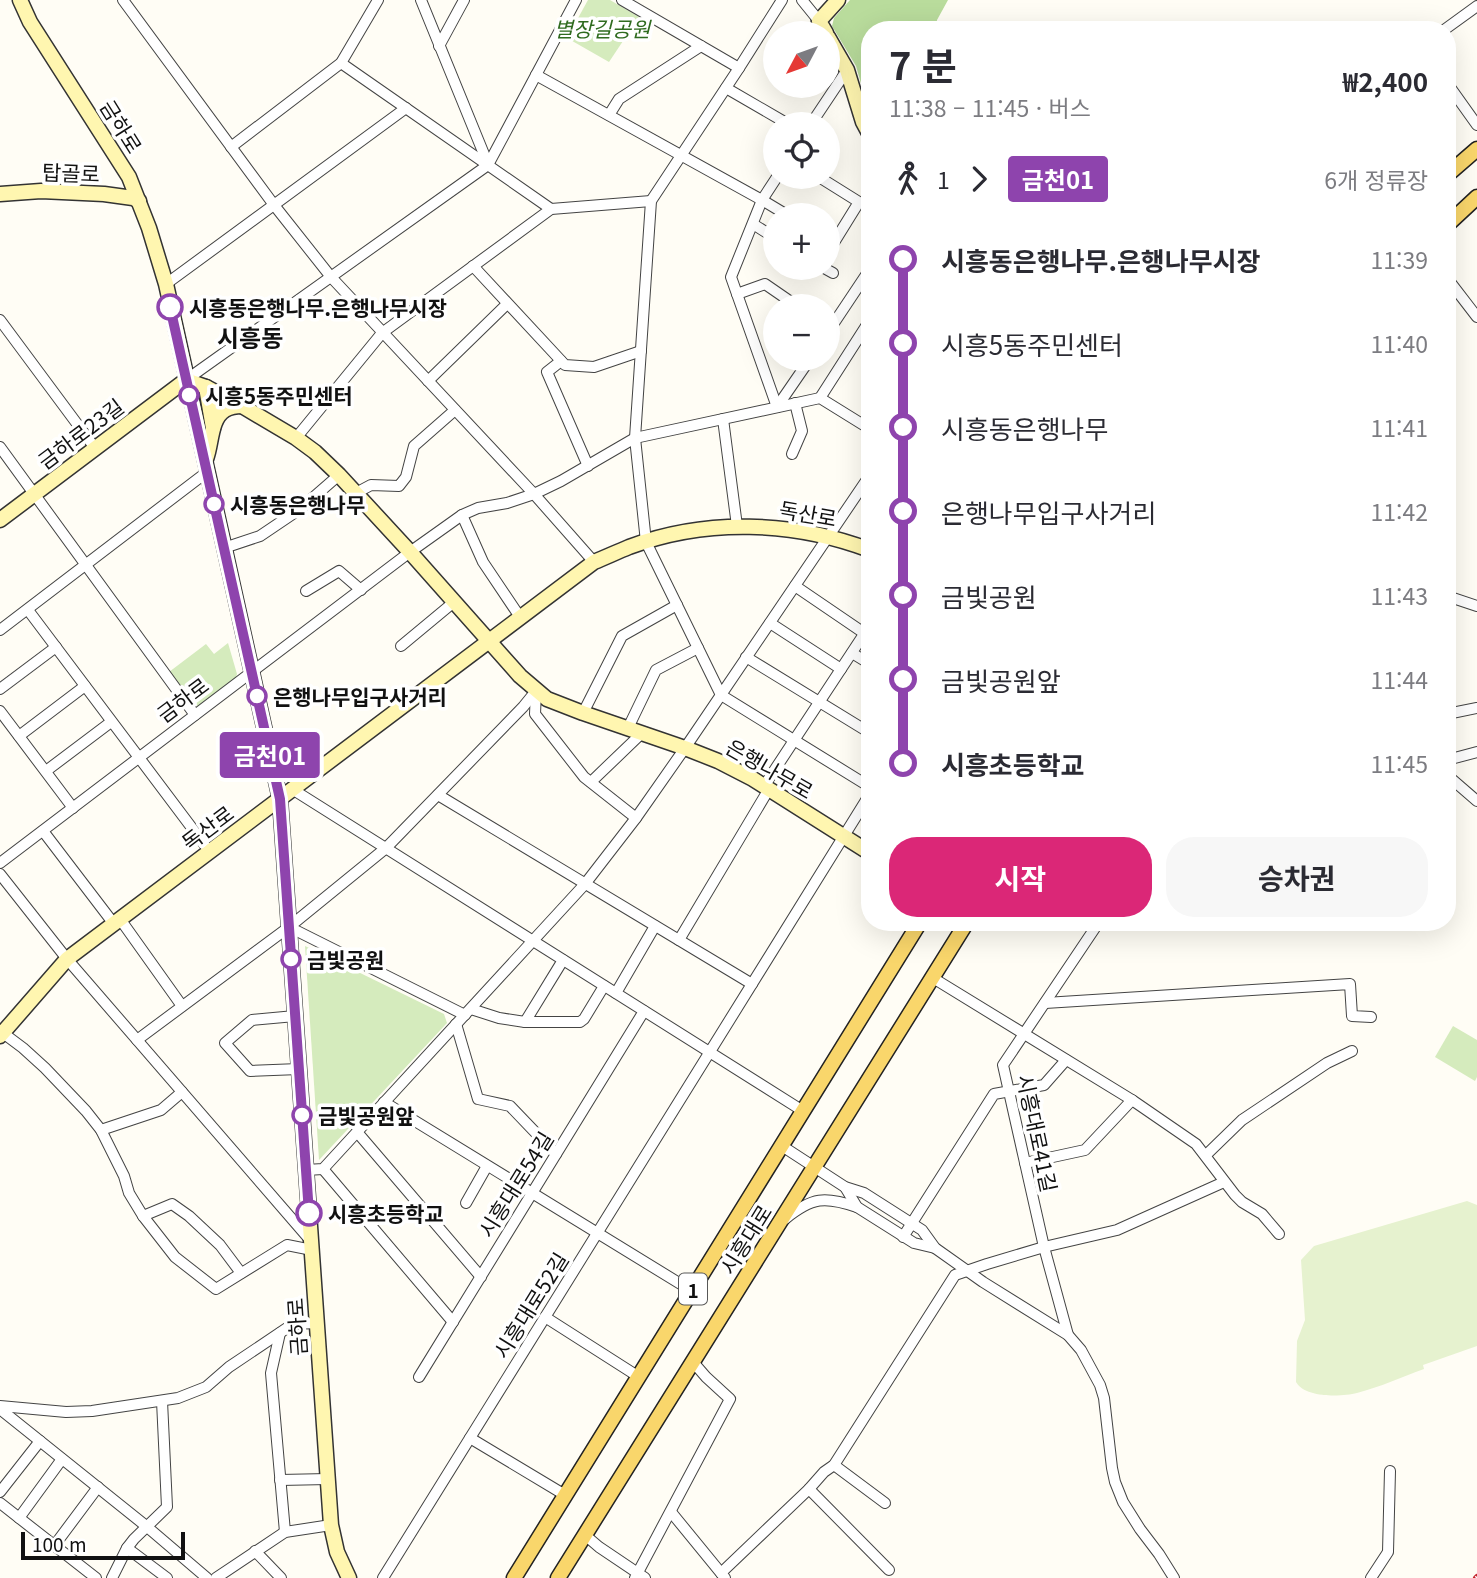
<!DOCTYPE html>
<html lang="ko">
<head>
<meta charset="utf-8">
<style>
  :root { --surface:#fff; --page:#f7f7f7; --text:#2b2b33; --muted:#7c7c81; --accent:#db2777 }
  body { margin:0; font-family:Georgia,"Noto Sans KR",serif; background:var(--page); color:var(--text); height:100vh; display:flex; flex-direction:column; font-size:26px; white-space:nowrap }
  * { box-sizing:border-box; margin:0 }
  p { font-size:23px; color:var(--muted) }
  .icon { flex:none; width:38px; height:38px; fill:none; stroke:currentColor; stroke-width:2; stroke-linecap:round; stroke-linejoin:round }
  .map { position:relative; flex:1; overflow:hidden }
  .panel { position:absolute; left:861px; top:21px; width:595px; height:910px; display:flex; flex-direction:column; background:var(--surface); border-radius:28px; box-shadow:0 7px 28px #0002 }
  .panel>* { flex:none }
  .badge { padding:0 14px; border-radius:5px; font-size:24px; line-height:46px }
  .needle { width:46px; rotate:229deg }
  .fabs { position:absolute; left:763px; top:21px; display:grid; gap:14px }
  .fabs a { display:grid; place-items:center; width:77px; height:77px; border-radius:50%; background:var(--surface); box-shadow:0 7px 28px #0002; font-size:35px }
  .scale { position:absolute; left:21px; bottom:18px; width:164px; box-sizing:border-box; padding-left:7px; border:4px solid #111; border-top:0; font-size:19px; line-height:24px; white-space:nowrap; color:#111; -webkit-text-stroke:5px #fff; paint-order:stroke }
  .map>.badge { position:absolute; translate:-50% -50%; box-shadow:0 0 0 4px #fff }
  .legs { display:flex; align-items:center; gap:10px; height:77px; padding:0 28px; font-size:23px }
  .legs p { margin-inline-start:auto }
  .head { display:flex; align-items:center; justify-content:space-between; height:119px; padding:0 28px }
  h1 { font-size:38px; font-weight:700; line-height:52px }
  .cta { display:flex; gap:14px; margin-top:auto; padding:14px 28px }
  .cta a { flex:1; height:80px; border-radius:28px; background:var(--accent); color:#fff; font-size:28px; font-weight:700; line-height:80px; text-align:center }
  .cta a+a { background:var(--page); color:var(--text) }
  ul { padding:0 28px; list-style:none }
  li { display:flex; align-items:center; gap:24px; height:84px; font-size:26px }
  li i { display:grid; place-items:center; width:10px; height:100%; margin:0 9px; background:currentColor }
  li i::after { content:''; width:18px; height:18px; margin:-9px; border:5px solid; border-radius:50%; background:var(--surface) }
  li p { margin-inline-start:auto }
  li:first-child i { background:linear-gradient(#0000 50%,currentColor 0) }
  li:last-child i { background:linear-gradient(currentColor 50%,#0000 0) }
  .map>svg:first-child { display:block }
  .green { fill:#d5ebbd }
  .forest { fill:#b9dc9c }
  .pitch { fill:#e6f2cf }
  .lines { fill:none; stroke-linecap:round; stroke-linejoin:round }
  .street-casing { stroke:#444; stroke-width:12 }
  .secondary-casing { stroke:#333; stroke-width:17 }
  .primary-casing { stroke:#222; stroke-width:17 }
  .street { stroke:#fff; stroke-width:10 }
  .secondary { stroke:#fff6b0; stroke-width:14 }
  .primary { stroke:#f9d66b; stroke-width:14 }
  .rail-casing { stroke:#c4262e; stroke-width:6 }
  .rail { stroke:#fff; stroke-width:3.5; stroke-dasharray:10; stroke-linecap:butt }
  .line-1-casing { stroke:#fff; stroke-width:16 }
  .line-1 { stroke:#8e44ad; stroke-width:10 }
  .stop-1-dot { fill:#fff; stroke:#8e44ad; stroke-width:3.5 }
  .labels { text-anchor:middle; dominant-baseline:central; stroke-width:7; stroke-linejoin:round; paint-order:stroke }
  .shield { fill:#fff; stroke:#585858; stroke-width:2 }
  .shield-label { font-size:19px; font-weight:bold; fill:#111 }
  .park-label { font-size:21px; font-style:italic; fill:#2f6b1f; stroke:#fff }
  .street-label { font-size:21px; fill:#111; stroke:#fff }
  .stop-label { font-size:21px; font-weight:bold; fill:#111; stroke:#fff; text-anchor:start }
  .quarter-label { font-size:24px; font-weight:bold; fill:#111; stroke:#fff }
</style>
</head>
<body>
<div class="map">
<svg width="1477" height="1578" viewBox="0 0 1477 1578">
  <rect width="100%" height="100%" fill="#fffdf5"/>
  <!-- green -->
  <g class="green">
    <path d="M588,0H610L639,17L609,62L567,38Z"/>
    <path d="M228,643L237,674L234,683L199,707L193,703L169,672L206,644L214,654Z"/>
    <path d="M305,946L444,1014L447,1023L319,1160Z"/>
    <path d="M1453,1026L1477,1040V1077L1475,1081L1435,1057Z"/>
  </g>
  <!-- forest -->
  <path class="forest" d="M850,0H948L937,20L936,30H870V115L856,66L832,26L834,18Z"/>
  <!-- pitch -->
  <path class="pitch" d="M1467,1201L1477,1205V1346L1423,1365L1424,1369C1402,1377 1380,1387 1357,1393C1341,1397 1305,1398 1296,1382L1297,1341L1305,1320L1301,1260L1314,1246Z"/>
  <g class="lines">
    <defs>
      <g id="street">
        <path d="M123,0L274,205L331,277L534,494L594,562"/>
        <path d="M421,0L488,164"/>
        <path d="M622,0L739,68"/>
        <path d="M782,0L739,68L651,201L635,438L646,542L721,695L870,787"/>
        <path d="M802,0L819,21"/>
        <path d="M1444,30L1477,6"/>
        <path d="M439,46L464,0"/>
        <path d="M341,63L551,209"/>
        <path d="M536,75L762,200L787,215"/>
        <path d="M1447,83L1477,125"/>
        <path d="M726,88L788,124"/>
        <path d="M609,115L619,99L701,46"/>
        <path d="M811,124L847,70"/>
        <path d="M231,147L341,63L378,0"/>
        <path d="M819,177L859,202L833,244L828,241"/>
        <path d="M753,224L775,238"/>
        <path d="M473,266L565,365L594,367L641,351"/>
        <path d="M824,268L833,273"/>
        <path d="M1447,278L1477,317"/>
        <path d="M166,284L406,108"/>
        <path d="M737,294L765,284L794,304"/>
        <path d="M0,320L95,448"/>
        <path d="M828,332L870,269"/>
        <path d="M561,361L547,372L588,466"/>
        <path d="M186,380L488,165L576,0"/>
        <path d="M428,381L507,304"/>
        <path d="M820,398L870,320"/>
        <path d="M777,407L731,277L762,200L777,177"/>
        <path d="M777,407L810,359"/>
        <path d="M723,419L737,526"/>
        <path d="M296,438L382,333L551,209L651,201"/>
        <path d="M0,447L195,715"/>
        <path d="M792,454L802,431L795,403"/>
        <path d="M356,493L371,485L399,486L406,477L414,446L455,410"/>
        <path d="M462,515L483,562L520,617"/>
        <path d="M224,548L260,536L300,509L339,475"/>
        <path d="M795,586L864,633"/>
        <path d="M306,591L339,571L361,590"/>
        <path d="M1447,596L1477,606"/>
        <path d="M28,610L210,852"/>
        <path d="M770,623L841,669"/>
        <path d="M0,630L207,472"/>
        <path d="M401,646L454,602"/>
        <path d="M852,653L870,664"/>
        <path d="M746,657L870,733"/>
        <path d="M0,689L56,647"/>
        <path d="M536,691L535,714L584,777L636,818"/>
        <path d="M0,711L73,808"/>
        <path d="M583,713L622,636L677,605"/>
        <path d="M1447,714L1477,708"/>
        <path d="M628,728L656,670L698,648"/>
        <path d="M19,736L85,686"/>
        <path d="M1447,760L1477,752"/>
        <path d="M46,771L111,722"/>
        <path d="M1447,775L1477,801"/>
        <path d="M591,782L642,733"/>
        <path d="M764,786L870,625"/>
        <path d="M292,789L803,1111"/>
        <path d="M438,795L752,984"/>
        <path d="M43,831L114,924"/>
        <path d="M0,863L410,552L462,515L478,508L507,503L534,494L561,481L635,438L820,398L870,429"/>
        <path d="M0,874L67,959L311,1241"/>
        <path d="M120,919L182,1006"/>
        <path d="M289,927L465,1015"/>
        <path d="M679,940L769,789"/>
        <path d="M933,978L1132,1100L1196,1144L1235,1195L1242,1202L1262,1214L1279,1234"/>
        <path d="M616,993L655,926"/>
        <path d="M1045,1003L1350,984L1352,1016L1371,1017"/>
        <path d="M471,1009L499,1018L525,1022H580L584,1019L604,986"/>
        <path d="M295,1016L252,1020L225,1043L250,1071L299,1069"/>
        <path d="M525,1022L563,960"/>
        <path d="M456,1024L478,1099L510,1106L556,1154"/>
        <path d="M3,1033L23,1048L45,1068L86,1111L101,1130L124,1176L129,1193L143,1216L175,1257L216,1289L287,1245L312,1250"/>
        <path d="M137,1040L289,927L386,848L523,707L536,691"/>
        <path d="M384,1102L692,1291"/>
        <path d="M101,1130L161,1110L182,1092"/>
        <path d="M357,1132L481,1277"/>
        <path d="M782,1146L845,1187L864,1193L922,1230L935,1248L983,1282L1068,1335L1081,1350L1100,1385L1104,1398L1112,1468L1115,1482L1123,1502L1140,1529L1159,1554L1174,1578"/>
        <path d="M1206,1155L1242,1120L1327,1063L1352,1051"/>
        <path d="M1025,1163L1085,1150L1132,1100"/>
        <path d="M323,1169L453,1322"/>
        <path d="M306,1170L323,1169L585,884L636,818L685,748L870,475"/>
        <path d="M845,1187L857,1207L914,1243L935,1248"/>
        <path d="M466,1203L487,1166"/>
        <path d="M143,1216L172,1204L189,1216L220,1245L241,1273"/>
        <path d="M785,1219C812,1197 825,1196 857,1207"/>
        <path d="M903,1237L994,1094L1044,1085L1066,1060"/>
        <path d="M545,1317L639,1377"/>
        <path d="M280,1333L271,1373L285,1532"/>
        <path d="M1068,1335L1044,1247L1003,1065L1099,922"/>
        <path d="M419,1377L644,1011"/>
        <path d="M0,1406L66,1412L92,1411L178,1398L206,1387L229,1367L293,1324L317,1323"/>
        <path d="M0,1409L146,1526L207,1578"/>
        <path d="M470,1438L565,1495"/>
        <path d="M834,1465L885,1503"/>
        <path d="M280,1480L328,1479"/>
        <path d="M809,1489L889,1570"/>
        <path d="M0,1492L40,1441"/>
        <path d="M0,1503L96,1578"/>
        <path d="M671,1512L725,1578"/>
        <path d="M19,1518L62,1459"/>
        <path d="M585,1535L599,1547L645,1578"/>
        <path d="M54,1546L98,1487"/>
        <path d="M127,1548L167,1578"/>
        <path d="M255,1551L281,1578"/>
        <path d="M721,1573L809,1489L824,1472L834,1465L955,1275L987,1264L1044,1247L1117,1230L1224,1182"/>
        <path d="M112,1578L127,1548L134,1539L167,1507L162,1401"/>
        <path d="M216,1578L285,1532L331,1525"/>
        <path d="M383,1578L870,794"/>
        <path d="M635,1578L730,1399L706,1377L693,1362"/>
        <path d="M1371,1578L1388,1552L1390,1471"/>
      </g>
      <g id="secondary">
        <path d="M20,0L30,22L129,177L149,228L166,284L280,799L331,1525L337,1552L349,1578"/>
        <path d="M826,33L819,21L838,0"/>
        <path d="M828,37L847,70L863,122L870,135"/>
        <path d="M0,194L41,191L104,194L133,198L139,201"/>
        <path d="M186,380L206,387L242,406L296,438L315,452L339,475L410,552L520,676L547,699L583,713L685,748L718,761L753,779L870,853"/>
        <path d="M206,387L213,428"/>
        <path d="M206,459C212,444 210,419 225,410C230,407 237,406 242,406"/>
        <path d="M0,520L186,380"/>
        <path d="M0,1036L67,959L594,562C606,557 617,552 629,547C706,518 793,521 870,550"/>
      </g>
      <g id="primary">
        <path d="M1447,175L1477,149"/>
        <path d="M1447,225L1477,197"/>
        <path d="M514,1578L920,922"/>
        <path d="M558,1578L967,922"/>
      </g>
    </defs>
    <!-- street casing -->
    <use href="#street" class="street-casing"/>
    <!-- secondary casing -->
    <use href="#secondary" class="secondary-casing"/>
    <!-- primary casing -->
    <use href="#primary" class="primary-casing"/>
    <!-- street -->
    <use href="#street" class="street"/>
    <!-- secondary -->
    <use href="#secondary" class="secondary"/>
    <!-- primary -->
    <use href="#primary" class="primary"/>
    <defs>
      <path id="rail" d="M1476,1578L1477,1577"/>
    </defs>
    <!-- rail casing -->
    <use href="#rail" class="rail-casing"/>
    <!-- rail -->
    <use href="#rail" class="rail"/>
  </g>
  <g class="lines">
    <defs>
      <path id="line-1" d="M170,307L280,799L309,1213"/>
    </defs>
    <!-- line-1 casing -->
    <use href="#line-1" class="line-1-casing"/>
    <!-- line-1 -->
    <use href="#line-1" class="line-1"/>
  </g>
  <!-- markers -->
  <g class="stop-1-dot">
    <circle cx="170" cy="307" r="12"/>
    <circle cx="189" cy="395" r="9"/>
    <circle cx="214" cy="504" r="9"/>
    <circle cx="257" cy="696" r="9"/>
    <circle cx="291" cy="959" r="9"/>
    <circle cx="302" cy="1115" r="9"/>
    <circle cx="309" cy="1213" r="12"/>
  </g>
  <g class="labels">
    <!-- shield labels -->
    <rect class="shield" x="679" y="1273.5" width="28" height="31" rx="5"/>
    <g class="shield-label">
      <text x="693" y="1289">1</text>
    </g>
    <!-- park labels -->
    <g class="park-label">
      <text x="602" y="28">별장길공원</text>
    </g>
    <!-- street labels -->
    <g class="street-label">
      <text transform="translate(122 126) rotate(58)">금하로</text>
      <text transform="translate(71 172) rotate(2)">탑골로</text>
      <text transform="translate(80 433) rotate(-37)">금하로23길</text>
      <text transform="translate(808 513) rotate(10)">독산로</text>
      <text transform="translate(182 699) rotate(-37)">금하로</text>
      <text transform="translate(770 768) rotate(30)">은행나무로</text>
      <text transform="translate(207 827) rotate(-37)">독산로</text>
      <text transform="translate(1038 1133) rotate(78)">시흥대로41길</text>
      <text transform="translate(515 1184) rotate(-58)">시흥대로54길</text>
      <text transform="translate(745 1239) rotate(-58)">시흥대로</text>
      <text transform="translate(530 1305) rotate(-58)">시흥대로52길</text>
      <text transform="translate(296 1327) rotate(-94)">금하로</text>
    </g>
    <!-- stop labels -->
    <g class="stop-label">
      <text x="189" y="307">시흥동은행나무.은행나무시장</text>
      <text x="205" y="395">시흥5동주민센터</text>
      <text x="230" y="504">시흥동은행나무</text>
      <text x="273" y="696">은행나무입구사거리</text>
      <text x="307" y="959">금빛공원</text>
      <text x="318" y="1115">금빛공원앞</text>
      <text x="328" y="1213">시흥초등학교</text>
    </g>
    <!-- quarter labels -->
    <g class="quarter-label">
      <text x="250" y="336">시흥동</text>
    </g>
  </g>
</svg>
<div class="fabs">
<a><svg class="needle" viewBox="-14 -14 28 28"><path d="M0-13l5 13h-10z" fill="#e53935"/><path d="M0 13l5-13h-10z" fill="#7c7c81"/></svg></a>
<a><svg class="icon" aria-label="locate" viewBox="0 0 24 24"><circle cx="12" cy="12" r="6"/><path d="M12 2v4M12 18v4M2 12h4M18 12h4"/></svg></a>
<a>+</a>
<a>−</a>
</div>
<div class="scale">100 m</div>
<b class="badge" style="left:270px;top:755px;background:#8e44ad;color:#fff">금천01</b>
<section class="panel">
<div class="head"><div><h1>7 분</h1><p>11:38 – 11:45 · 버스</p></div><b>₩2,400</b></div>
<div class="legs"><svg class="icon" aria-label="walk" viewBox="0 0 24 24"><circle cx="13" cy="4" r="2"/><path d="M13 8l-2 6 4 7M11 14l-3 7M7 12l3-4h3l4 4"/></svg>1<svg class="icon" aria-label="forward" viewBox="0 0 24 24"><path d="M9 5l7 7-7 7"/></svg><b class="badge" style="background:#8e44ad;color:#fff">금천01</b><p>6개 정류장</p></div>
<ul>
<li><i style="color:#8e44ad"></i><b>시흥동은행나무.은행나무시장</b><p>11:39</p></li>
<li><i style="color:#8e44ad"></i><span>시흥5동주민센터</span><p>11:40</p></li>
<li><i style="color:#8e44ad"></i><span>시흥동은행나무</span><p>11:41</p></li>
<li><i style="color:#8e44ad"></i><span>은행나무입구사거리</span><p>11:42</p></li>
<li><i style="color:#8e44ad"></i><span>금빛공원</span><p>11:43</p></li>
<li><i style="color:#8e44ad"></i><span>금빛공원앞</span><p>11:44</p></li>
<li><i style="color:#8e44ad"></i><b>시흥초등학교</b><p>11:45</p></li>
</ul>
<div class="cta"><a>시작</a><a>승차권</a></div>
</section>
</div>
</body>
</html>
